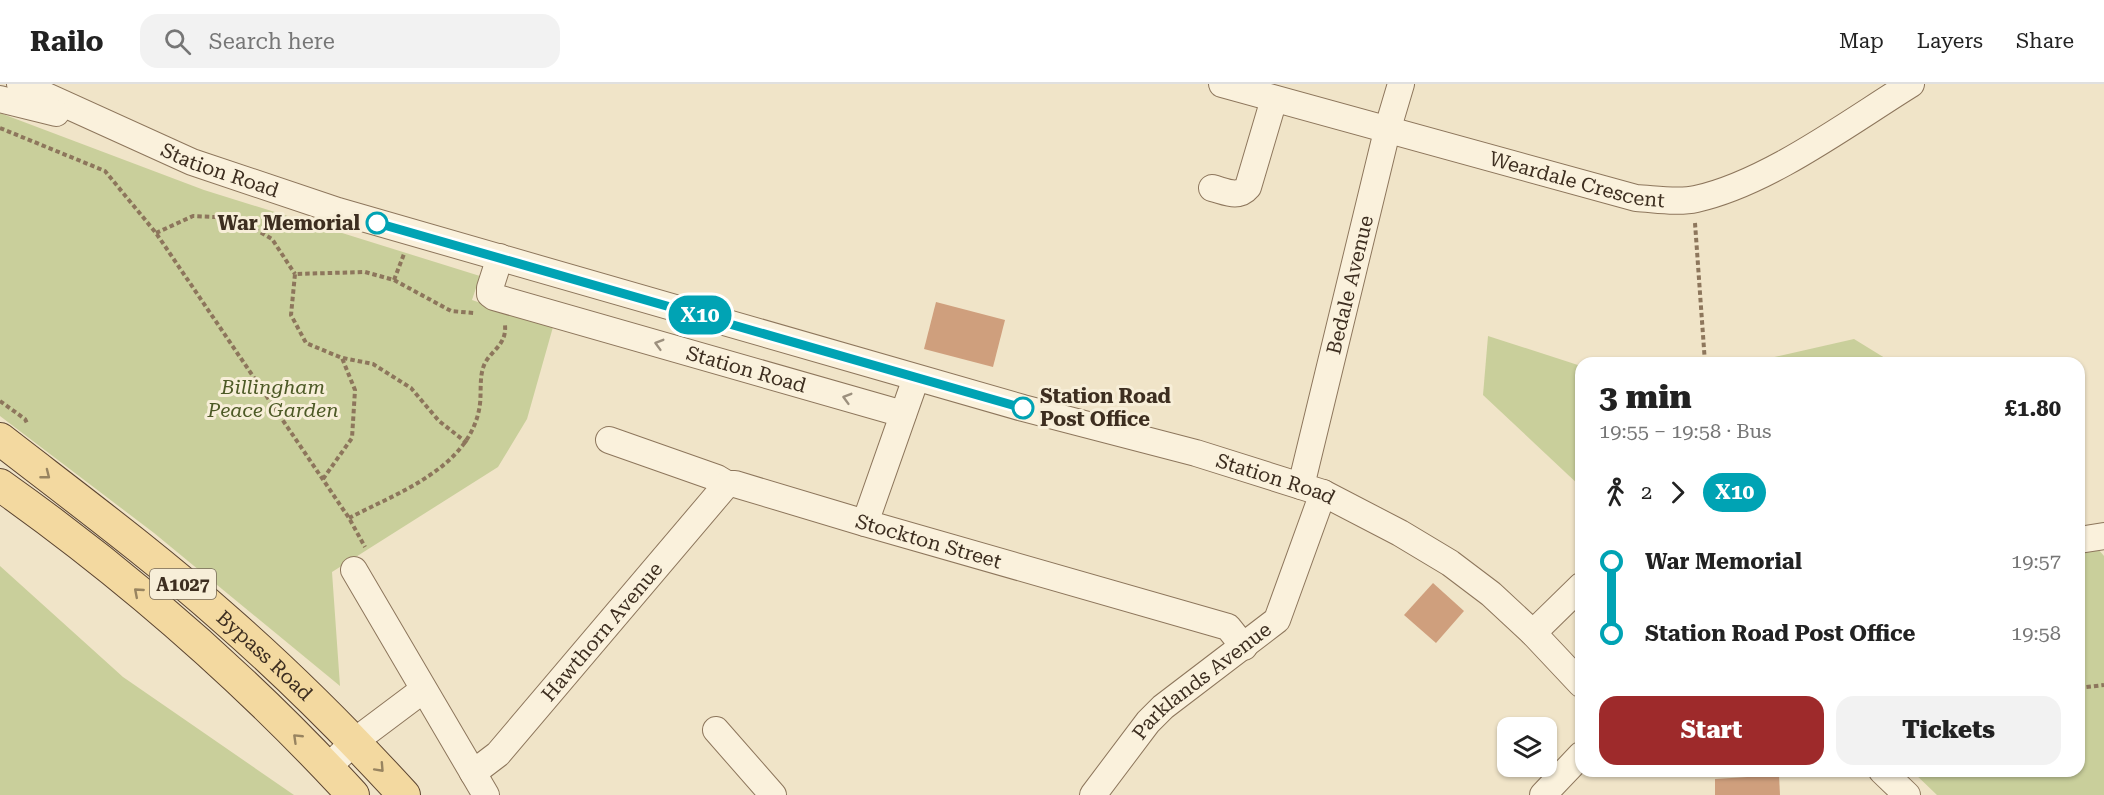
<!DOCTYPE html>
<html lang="en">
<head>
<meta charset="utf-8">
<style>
  :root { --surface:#fff; --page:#f2f2f2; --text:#222; --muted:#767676; --line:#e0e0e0; --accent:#9e2a2b }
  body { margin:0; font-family:"Roboto Serif",serif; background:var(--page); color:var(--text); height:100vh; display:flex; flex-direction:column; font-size:22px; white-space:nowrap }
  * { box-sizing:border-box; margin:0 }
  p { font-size:20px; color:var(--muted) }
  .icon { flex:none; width:33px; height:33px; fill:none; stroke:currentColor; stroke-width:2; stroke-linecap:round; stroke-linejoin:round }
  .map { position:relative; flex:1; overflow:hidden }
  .details { position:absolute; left:1575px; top:273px; width:510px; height:420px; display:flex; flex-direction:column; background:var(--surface); border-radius:18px; box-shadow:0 2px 4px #0004 }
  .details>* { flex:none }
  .badge { padding:0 12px; border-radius:20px; font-size:21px; line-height:39px }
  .buttons { position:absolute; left:1497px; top:633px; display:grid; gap:12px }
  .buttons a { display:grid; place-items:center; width:60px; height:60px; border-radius:12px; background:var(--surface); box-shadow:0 2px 4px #0004; font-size:30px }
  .map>.badge { position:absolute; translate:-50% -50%; box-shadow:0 0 0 3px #fff }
  .legs { display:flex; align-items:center; gap:9px; height:66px; padding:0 24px; font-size:20px }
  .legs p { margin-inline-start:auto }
  .headline { display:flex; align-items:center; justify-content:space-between; height:102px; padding:0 24px }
  h1 { font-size:33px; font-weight:800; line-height:45px }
  .action { display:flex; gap:12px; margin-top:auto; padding:12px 24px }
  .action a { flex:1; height:69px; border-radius:18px; background:var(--accent); color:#fff; font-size:24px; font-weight:800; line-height:69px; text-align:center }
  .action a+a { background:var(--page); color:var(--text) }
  ul { padding:0 24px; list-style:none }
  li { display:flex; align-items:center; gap:21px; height:72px; font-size:22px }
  li i { display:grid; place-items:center; width:9px; height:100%; margin:0 8px; background:currentColor }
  li i::after { content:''; width:15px; height:15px; margin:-8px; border:4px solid; border-radius:50%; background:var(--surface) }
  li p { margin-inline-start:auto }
  li:first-child i { background:linear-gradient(#0000 50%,currentColor 0) }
  li:last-child i { background:linear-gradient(currentColor 50%,#0000 0) }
  header { display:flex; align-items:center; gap:36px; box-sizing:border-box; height:84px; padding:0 30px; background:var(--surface); border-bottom:2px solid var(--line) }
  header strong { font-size:28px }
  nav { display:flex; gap:33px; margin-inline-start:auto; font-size:21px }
  .search { width:420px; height:54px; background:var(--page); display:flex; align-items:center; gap:15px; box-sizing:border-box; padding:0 21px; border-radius:18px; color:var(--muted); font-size:22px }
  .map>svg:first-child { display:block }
  .green { fill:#c9cf9b }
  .building { fill:#cf9f7d }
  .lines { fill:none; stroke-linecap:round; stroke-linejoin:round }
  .minor-casing { stroke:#8d765c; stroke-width:28 }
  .major-casing { stroke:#5b4430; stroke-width:34 }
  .path { stroke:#8d765c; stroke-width:4; stroke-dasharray:4.5 3; stroke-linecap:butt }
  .minor { stroke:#faf1dc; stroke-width:26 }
  .major { stroke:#f3d9a0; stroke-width:32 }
  .oneway { stroke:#9c907e }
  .oneway2 { stroke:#988460 }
  .line-1-casing { stroke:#fff; stroke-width:14 }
  .line-1 { stroke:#00a3b4; stroke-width:9 }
  .stop-1-dot { fill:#fff; stroke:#00a3b4; stroke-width:3 }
  .labels { text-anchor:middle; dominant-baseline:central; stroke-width:6; stroke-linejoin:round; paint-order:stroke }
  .shield { fill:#f7eed8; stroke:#756857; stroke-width:1.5 }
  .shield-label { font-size:18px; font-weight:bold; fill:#3d2e20 }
  .street-label { font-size:20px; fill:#3d2e20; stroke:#f7eed8 }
  .stop-label { font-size:20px; font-weight:bold; fill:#3d2e20; stroke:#f7eed8; text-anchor:end }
  .park-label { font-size:20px; font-style:italic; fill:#4d5a26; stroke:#f7eed8 }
</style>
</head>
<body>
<header>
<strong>Railo</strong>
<div class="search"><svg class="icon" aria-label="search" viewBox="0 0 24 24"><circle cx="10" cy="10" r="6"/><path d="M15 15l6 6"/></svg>Search here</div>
<nav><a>Map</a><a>Layers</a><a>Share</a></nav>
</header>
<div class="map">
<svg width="2104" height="711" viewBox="0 0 2104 711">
  <rect width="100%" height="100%" fill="#f0e4c8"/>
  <!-- green -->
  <g class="green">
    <path d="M0,29L204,106L480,192L472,216L553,243L527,335L498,383L332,488L340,602L154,449L0,332Z"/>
    <path d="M1488,252L1581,282V403L1483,311Z"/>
    <path d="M1854,255L1893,279H1748Z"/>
    <path d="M2079,465H2098L2104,472V711H1937L1912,687H2079Z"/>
    <path d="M0,482L123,593L294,711H0Z"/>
  </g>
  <!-- building -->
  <g class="building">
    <path d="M936,218L1005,236L993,283L924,265Z"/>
    <path d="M1433,499L1464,527L1436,559L1404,531Z"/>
    <path d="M1779,691L1780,711H1715V695Z"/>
  </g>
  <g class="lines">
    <defs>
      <g id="minor">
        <path id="s1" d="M20,0L192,78L338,127L1023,324L1196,369L1323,409L1400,449L1450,479L1491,510L1533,549L1581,600"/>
        <path id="s2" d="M1222,0L1636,114C1655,115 1678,119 1696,115C1768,99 1848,39 1911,0"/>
        <path d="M0,15L56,29"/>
        <path d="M1212,104C1225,107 1238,115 1248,103L1274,15"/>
        <path id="s3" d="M500,173L490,204V210L494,213L903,330"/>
        <path id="s4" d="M609,356L717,394L727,400H735L865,439L1228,543L1244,563"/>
        <path id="s5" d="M1301,402L1387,47L1401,0"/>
        <path d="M865,439L916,294"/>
        <path d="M2079,456L2104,452"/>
        <path d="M354,486L486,711"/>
        <path d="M1533,549L1581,502"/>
        <path d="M716,646L773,711"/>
        <path d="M327,684L355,657L423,606"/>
        <path d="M1882,687L1907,711"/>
        <path id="s6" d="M473,689L498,670L727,400"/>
        <path id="s7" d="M1093,711L1148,638L1163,623L1277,536L1323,409"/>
        <path d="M1543,711L1581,671"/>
      </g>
      <g id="major">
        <path id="s8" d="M0,355C76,414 153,471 225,535C288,590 347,649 404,711"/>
        <path d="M0,401C127,491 247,596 353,711"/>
      </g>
    </defs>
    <!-- minor casing -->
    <use href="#minor" class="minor-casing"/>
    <!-- major casing -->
    <use href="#major" class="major-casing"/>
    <!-- path -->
    <g class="path">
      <path d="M0,44L105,87L156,149L349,434L365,463"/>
      <path d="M1695,139L1705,279"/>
      <path d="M156,149L193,132L236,134L272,155L295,190"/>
      <path d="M394,196L404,170"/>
      <path d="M343,274L373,280L411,304L439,337L467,359"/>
      <path d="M1834,279H1840"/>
      <path d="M0,317L25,335L27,339"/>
      <path d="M323,395L352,354L355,306L342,274L306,259L291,231L295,190L365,188L394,196L451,227L474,229"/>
      <path d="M349,434C397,409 467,385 479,326C482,313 479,297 483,284C488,267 507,263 505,241"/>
      <path d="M2079,604L2104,601"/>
    </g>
    <!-- minor -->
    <use href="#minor" class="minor"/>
    <!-- major -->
    <use href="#major" class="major"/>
  </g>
  <!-- one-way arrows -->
  <defs><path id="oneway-chevron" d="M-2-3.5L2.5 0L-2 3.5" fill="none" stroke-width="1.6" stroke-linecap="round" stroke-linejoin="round" transform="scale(1.5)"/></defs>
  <g class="oneway">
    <use href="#oneway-chevron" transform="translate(659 260) rotate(-164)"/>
    <use href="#oneway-chevron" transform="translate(847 314) rotate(-164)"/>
  </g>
  <g class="oneway2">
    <use href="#oneway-chevron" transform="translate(46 391) rotate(38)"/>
    <use href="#oneway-chevron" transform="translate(138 508) rotate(-139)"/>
    <use href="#oneway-chevron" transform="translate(297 654) rotate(-136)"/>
    <use href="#oneway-chevron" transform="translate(380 684) rotate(47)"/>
  </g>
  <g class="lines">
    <defs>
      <path id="line-1" d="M377,139L1023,324"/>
    </defs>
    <!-- line-1 casing -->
    <use href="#line-1" class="line-1-casing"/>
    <!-- line-1 -->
    <use href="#line-1" class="line-1"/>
  </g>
  <!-- markers -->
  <g class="stop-1-dot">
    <circle cx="377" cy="139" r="10"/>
    <circle cx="1023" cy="324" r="10"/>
  </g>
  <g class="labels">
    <!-- shield labels -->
    <rect class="shield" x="150" y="485" width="66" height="30" rx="4.5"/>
    <g class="shield-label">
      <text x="183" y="500">A1027</text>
    </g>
    <!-- street labels -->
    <g class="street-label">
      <text stroke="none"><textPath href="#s1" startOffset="218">Station Road</textPath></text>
      <text stroke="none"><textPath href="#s2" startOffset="368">Weardale Crescent</textPath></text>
      <text stroke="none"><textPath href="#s5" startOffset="207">Bedale Avenue</textPath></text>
      <text stroke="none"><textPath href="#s3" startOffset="306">Station Road</textPath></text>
      <text stroke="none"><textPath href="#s1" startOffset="1318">Station Road</textPath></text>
      <text stroke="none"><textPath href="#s4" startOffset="336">Stockton Street</textPath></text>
      <text stroke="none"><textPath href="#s6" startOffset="192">Hawthorn Avenue</textPath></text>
      <text stroke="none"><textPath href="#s8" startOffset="342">Bypass Road</textPath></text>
      <text stroke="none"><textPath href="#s7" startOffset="159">Parklands Avenue</textPath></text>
    </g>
    <!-- stop labels -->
    <g class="stop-label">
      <text x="360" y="139">War Memorial</text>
      <text x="1040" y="312" text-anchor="start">Station Road<tspan x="1040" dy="23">Post Office</tspan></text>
    </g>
    <!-- park labels -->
    <g class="park-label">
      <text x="273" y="303">Billingham<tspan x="273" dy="23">Peace Garden</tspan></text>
    </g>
  </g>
</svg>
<div class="buttons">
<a><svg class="icon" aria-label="layers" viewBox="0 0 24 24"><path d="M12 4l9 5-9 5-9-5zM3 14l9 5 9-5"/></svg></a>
</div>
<b class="badge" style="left:700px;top:231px;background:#00a3b4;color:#fff">X10</b>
<section class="details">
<div class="headline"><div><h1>3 min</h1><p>19:55 – 19:58 · Bus</p></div><b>£1.80</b></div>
<div class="legs"><svg class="icon" aria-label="walk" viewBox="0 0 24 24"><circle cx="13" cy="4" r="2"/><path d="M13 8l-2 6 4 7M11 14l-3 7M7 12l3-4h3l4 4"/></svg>2<svg class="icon" aria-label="forward" viewBox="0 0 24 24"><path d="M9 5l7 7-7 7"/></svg><b class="badge" style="background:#00a3b4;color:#fff">X10</b></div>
<ul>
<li><i style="color:#00a3b4"></i><b>War Memorial</b><p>19:57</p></li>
<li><i style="color:#00a3b4"></i><b>Station Road Post Office</b><p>19:58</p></li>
</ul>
<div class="action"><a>Start</a><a>Tickets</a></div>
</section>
</div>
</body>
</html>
